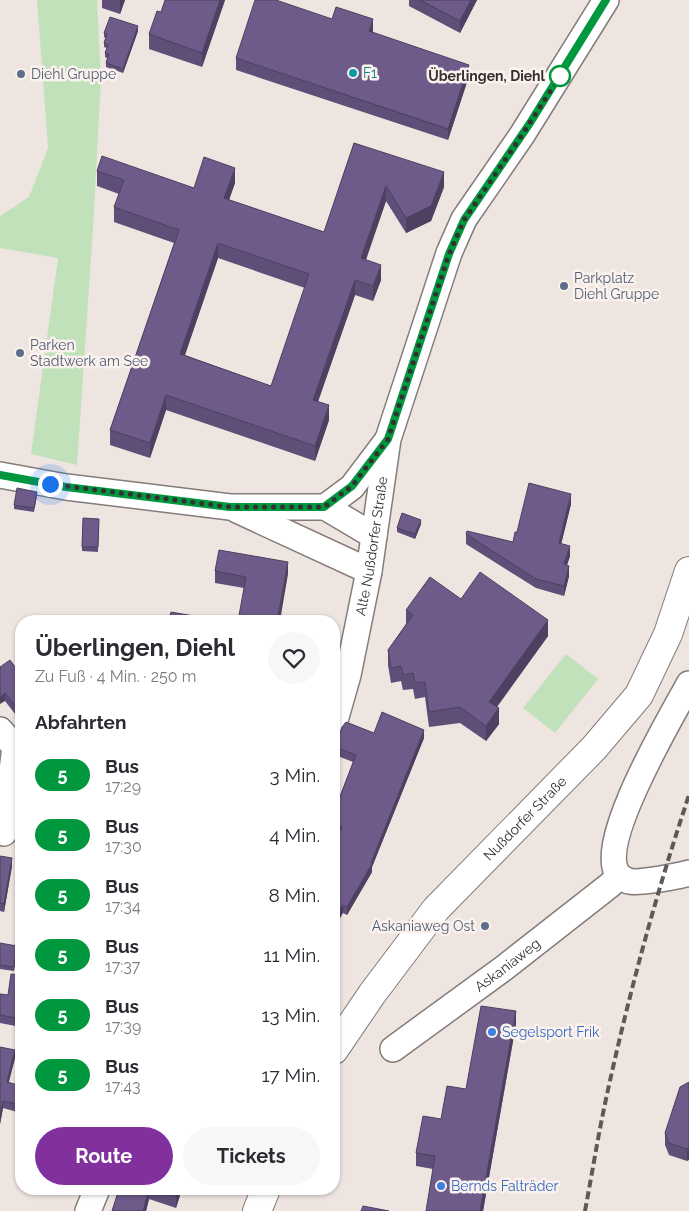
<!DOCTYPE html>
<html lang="de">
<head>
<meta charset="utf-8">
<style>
  :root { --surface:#fff; --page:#f7f7f7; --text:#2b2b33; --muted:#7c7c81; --accent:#83309f }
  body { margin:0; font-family:Raleway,sans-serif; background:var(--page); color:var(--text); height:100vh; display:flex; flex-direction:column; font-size:19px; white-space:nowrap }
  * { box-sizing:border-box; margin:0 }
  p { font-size:16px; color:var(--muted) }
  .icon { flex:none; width:28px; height:28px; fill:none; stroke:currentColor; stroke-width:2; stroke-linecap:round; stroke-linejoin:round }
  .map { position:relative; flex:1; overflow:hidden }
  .panel { position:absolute; left:15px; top:615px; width:325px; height:580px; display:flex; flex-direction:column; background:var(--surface); border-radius:20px; box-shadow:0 1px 4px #0004 }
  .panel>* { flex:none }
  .badge { padding:0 10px; border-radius:16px; font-size:18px; line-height:32px }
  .you { position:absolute; width:25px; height:25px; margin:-12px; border:4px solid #fff; border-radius:50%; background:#1a73e8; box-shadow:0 0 0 8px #1a73e833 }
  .map>.badge { position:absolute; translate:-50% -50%; box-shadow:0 0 0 2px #fff }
  h2 { padding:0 20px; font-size:19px; line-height:45px }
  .round { display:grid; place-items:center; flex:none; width:52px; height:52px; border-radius:26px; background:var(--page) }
  .headline { display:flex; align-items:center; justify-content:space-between; height:85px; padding:0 20px }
  h1 { font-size:24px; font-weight:700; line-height:38px }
  .primary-button { display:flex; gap:10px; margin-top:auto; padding:10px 20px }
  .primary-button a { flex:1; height:58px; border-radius:30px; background:var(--accent); color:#fff; font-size:20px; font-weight:700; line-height:58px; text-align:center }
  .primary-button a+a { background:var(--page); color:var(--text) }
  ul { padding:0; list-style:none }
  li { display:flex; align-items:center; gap:15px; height:60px; padding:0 20px }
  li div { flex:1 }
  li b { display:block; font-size:19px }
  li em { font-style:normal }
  li .badge { min-width:55px; font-weight:700; text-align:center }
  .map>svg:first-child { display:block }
  .green { fill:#c1e1bb }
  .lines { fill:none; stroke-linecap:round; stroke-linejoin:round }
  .street-casing { stroke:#847c79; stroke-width:28 }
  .secondary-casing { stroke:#847c79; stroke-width:30 }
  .street { stroke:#fff; stroke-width:25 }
  .secondary { stroke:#fff; stroke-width:28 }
  .rail { stroke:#5e5958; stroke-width:4; stroke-dasharray:8 4; stroke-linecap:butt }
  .wall { fill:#5f4e77; fill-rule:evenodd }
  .shaded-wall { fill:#4d4061 }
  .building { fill:#6e5b8a; stroke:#4d4061; fill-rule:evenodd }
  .line-casing { stroke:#fff; stroke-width:11 }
  .line { stroke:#00973e; stroke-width:8 }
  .walk { stroke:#33302f; stroke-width:5; stroke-dasharray:0 9 }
  .culture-dot { fill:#0f9aa8; stroke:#fbf2ee; stroke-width:2 }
  .service-dot { fill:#5c6f8a; stroke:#fbf2ee; stroke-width:2 }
  .stop-dot { fill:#fff; stroke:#00973e; stroke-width:2.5 }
  .shop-dot { fill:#3f7fe0; stroke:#fbf2ee; stroke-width:2 }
  .labels { text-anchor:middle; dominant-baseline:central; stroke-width:5; stroke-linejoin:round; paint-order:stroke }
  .culture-label { font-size:14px; fill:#0d838f; stroke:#fbf2ee; text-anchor:start }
  .service-label { font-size:14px; fill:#4e5e75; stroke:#fbf2ee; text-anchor:start }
  .stop-label { font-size:14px; font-weight:bold; fill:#33302f; stroke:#fbf2ee; text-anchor:end }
  .street-label { font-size:14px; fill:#33302f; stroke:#fbf2ee }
  .shop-label { font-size:14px; fill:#366cbe; stroke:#fbf2ee; text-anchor:start }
</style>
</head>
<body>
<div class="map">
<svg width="689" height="1211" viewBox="0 0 689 1211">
  <rect width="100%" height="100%" fill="#eee5e1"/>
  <!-- green -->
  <g class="green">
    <path d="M37,0H97L101,78L93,229L77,465L31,454L58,258L0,248V216L29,197L48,148Z"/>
    <path d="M566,654L598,679L555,733L523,708Z"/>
  </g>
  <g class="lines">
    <defs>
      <g id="street">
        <path d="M0,475L66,487L230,507H325L352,487L386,442"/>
        <path d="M325,507L374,536"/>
        <path d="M237,510L369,571"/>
        <path d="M689,684C672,716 594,845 619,876C620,877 627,881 629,881C638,884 679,876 689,873"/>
        <path id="s1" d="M334,724L348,675L369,571L388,439L449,253L464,219L522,135L606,0"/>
        <path d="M0,730L15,747L4,833"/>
        <path id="s2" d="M393,1049L504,968L610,885L619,876"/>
        <path d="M88,1211L97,1189"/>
      </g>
      <g id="secondary">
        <path id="s3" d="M334,1050L372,994L436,909L594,748L639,695L668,634L689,571"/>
        <path d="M257,1211L266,1189"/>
      </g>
    </defs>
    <!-- street casing -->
    <use href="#street" class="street-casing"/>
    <!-- secondary casing -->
    <use href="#secondary" class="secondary-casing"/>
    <!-- street -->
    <use href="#street" class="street"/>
    <!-- secondary -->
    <use href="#secondary" class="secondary"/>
    <!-- rail -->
    <path class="rail" d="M585,1211C592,1174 598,1136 606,1099C628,997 656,894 689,795"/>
  </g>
  <!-- wall -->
  <g class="wall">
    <path d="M102,0H125L120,14L102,8Z"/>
    <path d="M225,0L202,67L149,49V34Z"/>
    <path d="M409,0H477L460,33L409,6Z"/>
    <path d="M332,19L373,31L372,32L469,76L448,140L236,70V58Z"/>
    <path d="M138,31L123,73L106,67V63L107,58L105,57V53L107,48L104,47V43L106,38L104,37V33Z"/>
    <path d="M354,143L444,187L431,221L406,233L386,201L366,260L381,280L373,301L355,295L318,402L329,420L315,461L166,410L150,458L110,445V430L174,243L114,222V207L119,194L97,186V171L194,188L235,183L229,200L324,232ZM218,258L305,288L271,386L185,355Z"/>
    <path d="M37,496L34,512L14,509V505Z"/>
    <path d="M571,504L561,544L570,556L567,565L569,576L564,596L536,588L466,544V534L513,542L517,532Z"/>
    <path d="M83,518L99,519L98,552L82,551Z"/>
    <path d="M421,524L415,539L397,532V528Z"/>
    <path d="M215,571L288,574L244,588L215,583Z"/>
    <path d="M461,599L548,636L497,707L499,724L486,741L460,723L429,727L425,697L415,699L413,689L403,690L401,681L391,683L388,665V650L406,624V610Z"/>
    <path d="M0,667L21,675V717L19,719L5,701Z"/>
    <path d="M374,733L424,738L372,867V872L347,915L343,913L338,833L334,832V812L353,762L335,755V747Z"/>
    <path d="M0,856L12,866L4,912L0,911Z"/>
    <path d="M0,943L17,950L14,971L0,969Z"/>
    <path d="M21,975V1027L0,1023V994L8,995Z"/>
    <path d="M516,1024L483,1211H426L433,1169L416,1166V1153Z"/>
    <path d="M0,1047L15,1058L8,1082L21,1086V1113L3,1108L0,1124Z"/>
    <path d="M689,1082L687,1161L669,1155L665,1145V1133Z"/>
    <path d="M119,1189H181V1192L176,1208L149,1199L146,1211H112Z"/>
  </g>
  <!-- shaded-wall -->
  <g class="shaded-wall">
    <path d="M120,0H125L120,14Z"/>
    <path d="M220,0H225L202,67V53Z"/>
    <path d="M471,0H477L460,33V21Z"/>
    <path d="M373,19V31L369,43V31Z"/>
    <path d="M138,26V31L123,73V69Z"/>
    <path d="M469,65V76L448,140V129Z"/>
    <path d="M235,168V183L224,213V198Z"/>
    <path d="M444,172V187L431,221L406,233V218Z"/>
    <path d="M386,186V201L361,273V258Z"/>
    <path d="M218,243V258L180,369V354Z"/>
    <path d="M381,265V280L373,301V286Z"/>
    <path d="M355,280V295L313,415V400Z"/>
    <path d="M166,395V410L150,458V443Z"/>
    <path d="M329,405V420L315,461V446Z"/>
    <path d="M571,494V504L559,553V543Z"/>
    <path d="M421,520V524L415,539V534Z"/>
    <path d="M570,546V556L564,574V564Z"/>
    <path d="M288,562V574L280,621H277Z"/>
    <path d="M569,566V576L564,596V586Z"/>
    <path d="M548,620V636L489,717V702Z"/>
    <path d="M5,693V701L0,704V697Z"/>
    <path d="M499,708V724L486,741V726Z"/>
    <path d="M21,709V717L19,719V711Z"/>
    <path d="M424,730V738L372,867V872L347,915V907L371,863Z"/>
    <path d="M12,858V866L4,912V904Z"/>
    <path d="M343,905V913L334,929V920Z"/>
    <path d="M516,1011V1024L483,1211H480Z"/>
    <path d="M15,1050V1058L7,1090V1082Z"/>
    <path d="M3,1101V1108L0,1124V1116Z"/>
    <path d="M689,1148V1160L687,1161V1149Z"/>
    <path d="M149,1189V1199L146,1211H143Z"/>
    <path d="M179,1189H181V1192L176,1208V1197Z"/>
  </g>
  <!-- building -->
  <g class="building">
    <path d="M165,0H220L202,53L149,34L157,11L161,12Z"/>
    <path d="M255,0H276L332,19L336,7L373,19L369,31L469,65L448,129L236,58Z"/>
    <path d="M420,0H471L460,21Z"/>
    <path d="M110,17L138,26L123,69L106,63L109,54L105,53L108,45L104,43L107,34L104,33Z"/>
    <path d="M354,143L444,172L431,206L406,218L386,186L361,258L381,265L373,286L355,280L313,400L329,405L315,446L166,395L150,443L110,430L179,230L114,207L124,180L97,171L102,156L194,188L204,157L235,168L224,198L324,232ZM218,243L309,274L271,386L180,354Z"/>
    <path d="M529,483L571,494L559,543L570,546L564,564L569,566L564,586L536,579L466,534L467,531L513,542L515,532H517Z"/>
    <path d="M17,488L37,492L34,508L14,505Z"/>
    <path d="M402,513L421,520L415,534L397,528Z"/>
    <path d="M83,518L99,519L98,547H82Z"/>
    <path d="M219,550L288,562L277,621H238L246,577L215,571Z"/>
    <path d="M480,572L548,620L489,702L499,708L486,726L460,707L429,712L425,682L415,683L413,673L403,675L401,666L391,668L388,650L413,615L406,610L430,577L461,599Z"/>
    <path d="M171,612L222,621H169Z"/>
    <path d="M10,660L21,675V709L19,711L5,693L0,697V667Z"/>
    <path d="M382,712L424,730L371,863L372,864L347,907L343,905L334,920V841L342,827L334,823V812L356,755L335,747L342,727L346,722L374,733Z"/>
    <path d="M0,856L12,858L4,904L0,903Z"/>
    <path d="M0,943L17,946L14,967L0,965Z"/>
    <path d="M11,974L21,975V1019L0,1015V994L8,995Z"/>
    <path d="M481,1006L516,1011L480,1211H426L435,1156L416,1153L423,1116L441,1119L447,1086L466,1089Z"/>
    <path d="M0,1047L15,1050L7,1082L21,1086V1105L3,1101L0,1116Z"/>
    <path d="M689,1082V1148L687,1149L669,1143L665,1133L680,1087Z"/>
    <path d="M119,1189H149L143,1211H112Z"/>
    <path d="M151,1189H179L176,1197Z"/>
    <path d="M363,1206L389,1211H361Z"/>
  </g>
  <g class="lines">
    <defs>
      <path id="line" d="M0,475L66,487L230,507H324L352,486L388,439L449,254L464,220L530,123L606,0"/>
    </defs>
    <!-- line casing -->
    <use href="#line" class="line-casing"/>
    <!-- line -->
    <use href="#line" class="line"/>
    <!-- walk -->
    <path class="walk" d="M50,484L230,507H324L352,486L388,439L449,254L464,220L522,135L562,73L560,76"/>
  </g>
  <!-- markers -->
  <circle class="culture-dot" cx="353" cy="73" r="5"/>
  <g class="service-dot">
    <circle cx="21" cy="74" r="5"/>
    <circle cx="564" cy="286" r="5"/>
    <circle cx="20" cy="353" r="5"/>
    <circle cx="485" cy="926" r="5"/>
  </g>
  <circle class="stop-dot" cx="560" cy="76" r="10"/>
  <g class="shop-dot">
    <circle cx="492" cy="1032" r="5"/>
    <circle cx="441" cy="1186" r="5"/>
  </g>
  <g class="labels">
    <!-- culture labels -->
    <g class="culture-label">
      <text x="363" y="73">F1</text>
    </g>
    <!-- service labels -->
    <g class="service-label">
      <text x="31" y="74">Diehl Gruppe</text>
      <text x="574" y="278">Parkplatz<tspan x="574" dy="16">Diehl Gruppe</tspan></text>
      <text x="30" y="345">Parken<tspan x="30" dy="16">Stadtwerk am See</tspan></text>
      <text x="475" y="926" text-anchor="end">Askaniaweg Ost</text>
    </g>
    <!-- stop labels -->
    <g class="stop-label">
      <text x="545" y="76">Überlingen, Diehl</text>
    </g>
    <!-- street labels -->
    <g class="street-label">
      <text stroke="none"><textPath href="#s1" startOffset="182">Alte Nußdorfer Straße</textPath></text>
      <text stroke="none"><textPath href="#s3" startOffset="301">Nußdorfer Straße</textPath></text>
      <text stroke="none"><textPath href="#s2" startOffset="142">Askaniaweg</textPath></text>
    </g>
    <!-- shop labels -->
    <g class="shop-label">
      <text x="502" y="1032">Segelsport Frik</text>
      <text x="451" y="1186">Bernds Falträder</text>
    </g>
  </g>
</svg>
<div class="you" style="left:50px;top:484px"></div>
<section class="panel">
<div class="headline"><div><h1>Überlingen, Diehl</h1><p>Zu Fuß · 4 Min. · 250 m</p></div><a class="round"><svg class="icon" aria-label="heart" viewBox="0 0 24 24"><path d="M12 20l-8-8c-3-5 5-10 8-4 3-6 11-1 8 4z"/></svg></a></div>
<h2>Abfahrten</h2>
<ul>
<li><span class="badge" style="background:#00973e;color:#fff">5</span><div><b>Bus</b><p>17:29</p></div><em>3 Min.</em></li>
<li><span class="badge" style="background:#00973e;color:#fff">5</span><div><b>Bus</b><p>17:30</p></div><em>4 Min.</em></li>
<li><span class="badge" style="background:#00973e;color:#fff">5</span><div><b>Bus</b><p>17:34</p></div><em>8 Min.</em></li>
<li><span class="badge" style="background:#00973e;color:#fff">5</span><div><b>Bus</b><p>17:37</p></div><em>11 Min.</em></li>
<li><span class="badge" style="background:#00973e;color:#fff">5</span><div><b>Bus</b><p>17:39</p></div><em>13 Min.</em></li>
<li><span class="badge" style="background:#00973e;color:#fff">5</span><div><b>Bus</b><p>17:43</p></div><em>17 Min.</em></li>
</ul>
<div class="primary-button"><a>Route</a><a>Tickets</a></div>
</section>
</div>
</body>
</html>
